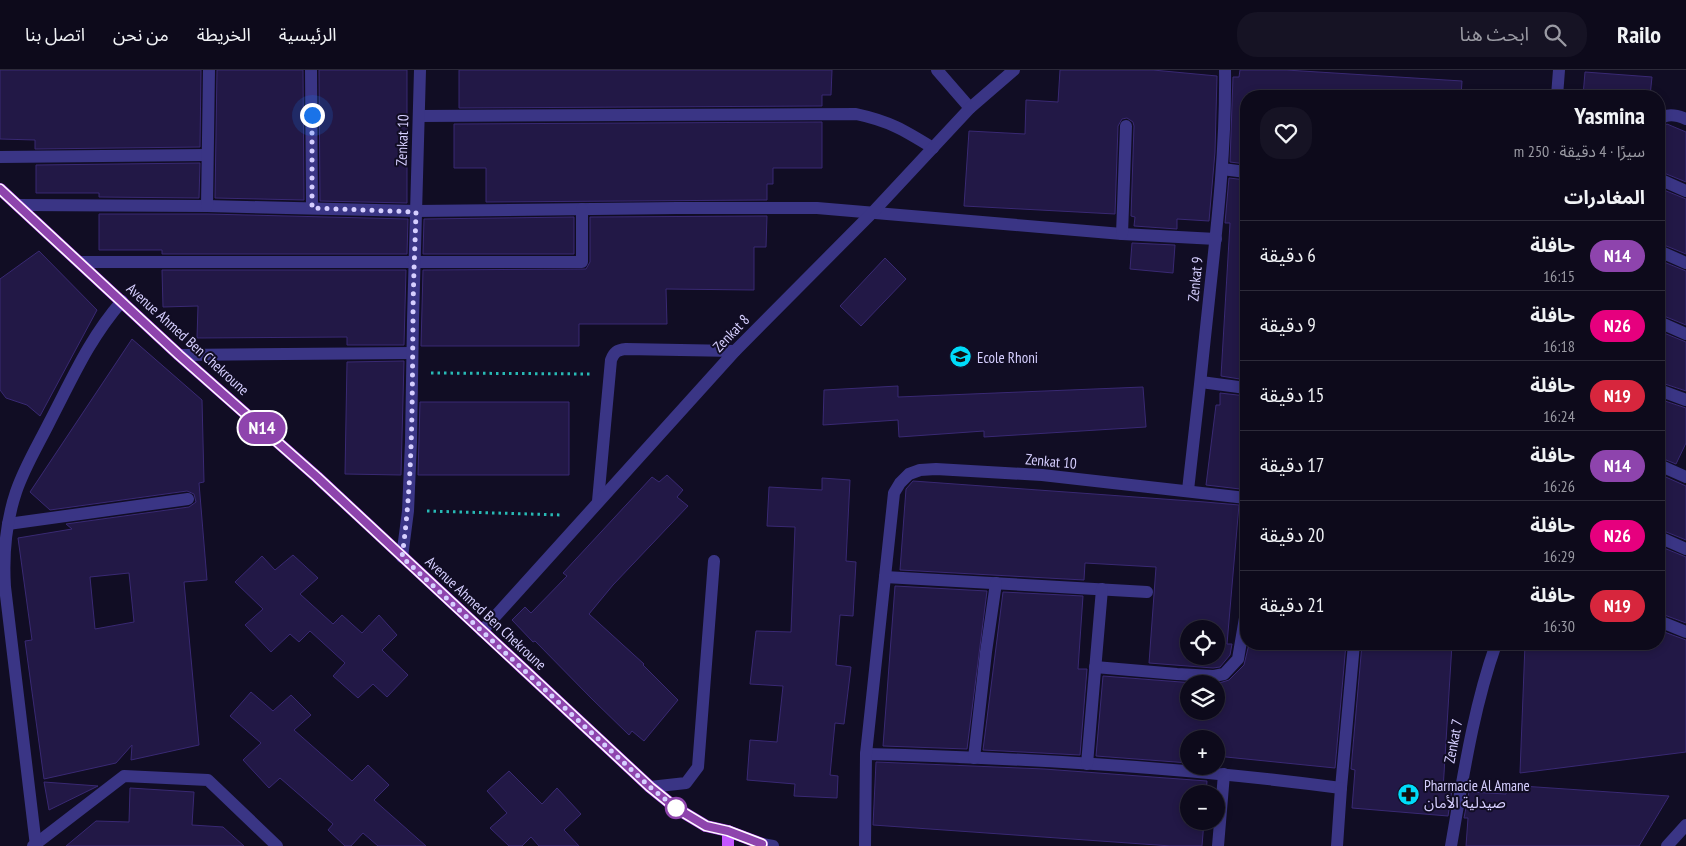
<!DOCTYPE html>
<html lang="ar">
<head>
<meta charset="utf-8">
<style>
  :root { --surface:#0d0a1b; --page:#161324; --text:#f1f3f6; --muted:#9a9aa3; --line:#2d2b3a }
  body { margin:0; font-family:"PT Sans Narrow","Noto Sans Arabic",sans-serif; background:var(--page); color:var(--text); direction:rtl; height:100vh; display:flex; flex-direction:column; font-size:19px; white-space:nowrap }
  * { box-sizing:border-box; margin:0 }
  p { font-size:16px; color:var(--muted) }
  .icon { flex:none; width:28px; height:28px; fill:none; stroke:currentColor; stroke-width:2; stroke-linecap:round; stroke-linejoin:round }
  .map { position:relative; flex:1; overflow:hidden; direction:ltr }
  .side { position:absolute; left:1240px; top:20px; width:425px; height:560px; display:flex; flex-direction:column; background:var(--surface); border-radius:20px; box-shadow:0 2px 8px #0003,0 0 0 1px var(--line); direction:rtl }
  .side>* { flex:none }
  .badge { padding:0 10px; border-radius:16px; font-size:18px; line-height:32px }
  .controls { position:absolute; left:1180px; top:550px; display:grid; gap:10px }
  .controls a { display:grid; place-items:center; width:45px; height:45px; border-radius:50%; background:var(--surface); box-shadow:0 2px 8px #0003,0 0 0 1px var(--line); font-size:25px }
  .you { position:absolute; width:25px; height:25px; margin:-12px; border:4px solid #fff; border-radius:50%; background:#1a73e8; box-shadow:0 0 0 8px #1a73e833 }
  .map>.badge { position:absolute; translate:-50% -50%; box-shadow:0 0 0 2px #fff }
  h2 { padding:0 20px; font-size:19px; line-height:45px }
  .round { display:grid; place-items:center; flex:none; width:52px; height:52px; border-radius:20px; background:var(--page) }
  .headline { display:flex; align-items:center; justify-content:space-between; height:85px; padding:0 20px }
  h1 { font-size:24px; font-weight:600; line-height:38px }
  ul { padding:0; list-style:none }
  li { display:flex; align-items:center; gap:15px; height:70px; padding:0 20px; border-top:1px solid var(--line) }
  li div { flex:1 }
  li b { display:block; font-size:19px }
  li em { font-style:normal }
  li .badge { min-width:55px; font-weight:700; text-align:center }
  header { display:flex; align-items:center; gap:30px; box-sizing:border-box; height:70px; padding:0 25px; background:var(--surface); border-bottom:1px solid var(--line) }
  header strong { font-size:24px }
  nav { display:flex; gap:28px; margin-inline-start:auto; font-size:18px }
  .search { width:350px; height:45px; background:var(--page); display:flex; align-items:center; gap:12px; box-sizing:border-box; padding:0 18px; border-radius:20px; color:var(--muted); font-size:19px }
  .map>svg:first-child { display:block }
  .building { fill:#221846; stroke:#392973; fill-rule:evenodd }
  .lines { fill:none; stroke-linecap:round; stroke-linejoin:round }
  .path { stroke:#28bab5; stroke-width:3; stroke-dasharray:2.5 4; stroke-linecap:butt }
  .minor { stroke:#3a3585; stroke-width:12 }
  .major { stroke:#c456ff; stroke-width:12 }
  .line-casing { stroke:#fff; stroke-width:11 }
  .line { stroke:#8e44ad; stroke-width:8 }
  .walk { stroke:#d6cfff; stroke-width:5; stroke-dasharray:0 9 }
  .stop-dot { fill:#fff; stroke:#8e44ad; stroke-width:2.5 }
  .labels { text-anchor:middle; dominant-baseline:central; stroke-width:4; stroke-linejoin:round; paint-order:stroke }
  .street-label { font-size:15px; fill:#d6cfff; stroke:#110d24 }
  .poi-label { font-size:15px; fill:#d6cfff; stroke:#110d24; text-anchor:start }
</style>
</head>
<body>
<header>
<strong>Railo</strong>
<div class="search"><svg class="icon" aria-label="search" viewBox="0 0 24 24"><circle cx="10" cy="10" r="6"/><path d="M15 15l6 6"/></svg>ابحث هنا</div>
<nav><a>الرئيسية</a><a>الخريطة</a><a>من نحن</a><a>اتصل بنا</a></nav>
</header>
<div class="map">
<svg width="1686" height="776" viewBox="0 0 1686 776">
  <rect width="100%" height="100%" fill="#110d24"/>
  <!-- building -->
  <g class="building">
    <path d="M0,0H201L200,77L35,79V70L0,69Z"/>
    <path d="M217,0H303L304,130L215,128Z"/>
    <path d="M319,0H407V133L320,131Z"/>
    <path d="M459,0H832L831,25H822V36L459,38Z"/>
    <path d="M1060,0H1153L1217,6L1215,82L1209,151L1177,149V159L1134,156L1135,147L1131,146L1134,56L1133,52L1127,48L1122,49L1118,56L1115,144L964,136L969,61L1025,64L1026,30L1058,32Z"/>
    <path d="M1240,0H1286L1462,11L1461,26H1246V94L1230,92L1233,7H1239Z"/>
    <path d="M1585,2L1652,7L1650,26H1583Z"/>
    <path d="M822,52V98H773V114H767V130L486,132V98H454V54Z"/>
    <path d="M1667,54L1686,62V112L1659,101V58Z"/>
    <path d="M200,93L199,128L99,127V123H36V95Z"/>
    <path d="M1229,108L1246,110V310L1221,306L1230,153H1225Z"/>
    <path d="M1659,118L1686,129V184L1659,173Z"/>
    <path d="M99,144H207L408,149L407,184H162V180H99Z"/>
    <path d="M767,146L766,177H754V220L666,219L667,254H579V276H421L423,200L586,199L590,192V147Z"/>
    <path d="M574,147V184H423L424,149Z"/>
    <path d="M1132,173L1175,175L1173,203L1130,199Z"/>
    <path d="M39,181L97,240L40,346L27,335L6,328L0,320V209Z"/>
    <path d="M885,188L906,209L861,256L840,236Z"/>
    <path d="M1659,190L1686,201V255L1659,244Z"/>
    <path d="M162,200H406L404,275H347V267L197,268L198,236L163,237Z"/>
    <path d="M1659,261L1686,272V321L1659,312Z"/>
    <path d="M132,269L202,330L204,412L199,413L207,510L184,512L199,675L131,690L132,675L116,693L44,709L25,571L32,570L18,468L72,459L66,454L189,437L196,432L194,424L187,421L50,440L30,422ZM129,503L134,552L95,559L90,507Z"/>
    <path d="M404,291L401,405L345,404L347,292Z"/>
    <path d="M898,316V327L1143,317L1146,357L984,367V361L899,367L898,350L823,355L824,320Z"/>
    <path d="M1220,323L1246,326V402L1242,401L1240,419L1206,415L1216,335H1220Z"/>
    <path d="M1659,329L1686,338V373L1676,394L1659,387Z"/>
    <path d="M420,332H569V405H418Z"/>
    <path d="M1659,404L1686,416V470L1659,459Z"/>
    <path d="M667,405L683,420L677,427L688,436L613,515L589,544L644,594L643,595L678,630L644,671L632,661L629,665L592,629L535,571L533,572L512,550L525,537L531,543L567,506L563,503L652,407L659,412Z"/>
    <path d="M822,408L850,410L846,491L856,492L853,546L840,545L836,595L851,597L844,654L835,653L830,705L838,706L837,728L794,726L795,714L747,710L750,670L777,672L783,616L750,614L756,561L791,562L795,457L767,456L769,417L822,420Z"/>
    <path d="M913,411L1205,432L1239,435L1227,574H1232L1230,585L1220,597L1213,598L1149,593L1156,497L1085,493L1084,510L900,500L906,419ZM1189,559H1216V586H1189Z"/>
    <path d="M1659,476L1686,487V553L1659,543Z"/>
    <path d="M293,485L318,508L300,524L333,554L342,545L362,563L379,545L397,565L382,580L408,605L387,627L373,614L358,628L333,606L345,593L310,561L299,572L290,564L271,582L245,555L263,539L235,512L262,486L275,500Z"/>
    <path d="M895,516L987,521L967,679L883,676Z"/>
    <path d="M1003,522L1083,526L1078,599H1087L1080,685L983,680Z"/>
    <path d="M1659,560L1686,570V682L1520,703L1525,574H1659Z"/>
    <path d="M1249,574H1346L1335,698L1216,686V669H1189V693L1096,686L1103,606L1207,614H1189V641H1216V614L1229,610L1244,595Z"/>
    <path d="M1362,574H1452L1443,720H1452L1448,746L1352,738L1355,700L1351,699Z"/>
    <path d="M251,622L273,641L291,625L311,645L294,660L352,711L368,695L389,715L374,730L426,776H378L363,763L351,776H345L328,760L333,754L280,708L269,718L243,690L261,673L230,646Z"/>
    <path d="M876,692L1044,699L1207,711L1206,724H1189V751H1204L1202,776H1171L873,755Z"/>
    <path d="M509,701L542,734L557,718L581,744L564,760L579,776H539L531,767L522,776H509L490,758L507,743L487,721Z"/>
    <path d="M44,712L98,716L49,740Z"/>
    <path d="M1507,715L1669,726L1639,776H1466L1468,748H1464L1469,722L1506,724Z"/>
    <path d="M130,718L194,722L192,755L223,757L244,776H66L96,751L129,752Z"/>
  </g>
  <g class="lines">
    <!-- path -->
    <g class="path">
      <path d="M431,303L592,304"/>
      <path d="M427,441L563,445"/>
    </g>
    <!-- minor -->
    <g class="minor">
      <path d="M311,0L312,138"/>
      <path d="M937,0L970,38"/>
      <path d="M1557,26L1559,0"/>
      <path d="M419,46L856,44C889,51 904,60 933,78"/>
      <path d="M1659,50C1666,43 1677,45 1686,49"/>
      <path d="M0,87L207,85"/>
      <path d="M1222,99L1246,102"/>
      <path d="M1659,109L1686,121"/>
      <path d="M18,135L207,136L416,141L677,138H817L1122,164L1216,169"/>
      <path d="M207,136L209,0"/>
      <path d="M1122,164L1126,56"/>
      <path d="M1659,181L1686,193"/>
      <path d="M79,192H582V139"/>
      <path d="M1659,252L1686,264"/>
      <path d="M179,285L412,283"/>
      <path d="M1201,312L1246,318"/>
      <path d="M1659,320L1686,330"/>
      <path d="M1659,395L1686,407"/>
      <path d="M1188,420C1196,353 1203,287 1210,220C1218,147 1226,74 1225,0"/>
      <path d="M598,431L611,290C614,282 617,280 626,279L735,281"/>
      <path d="M8,454L188,429"/>
      <path d="M1659,467L1686,479"/>
      <path d="M402,487L408,441L411,372L413,250L420,0"/>
      <path d="M885,507L1147,522"/>
      <path d="M1659,551L1686,562"/>
      <path d="M482,561L735,281L873,142L970,38L1014,0"/>
      <path d="M1095,597L1177,604L1214,606L1224,604L1238,589L1246,542"/>
      <path d="M866,684C1025,688 1184,697 1341,718L1354,574"/>
      <path d="M974,688L986,582L996,513"/>
      <path d="M1087,694L1102,519"/>
      <path d="M650,717L686,713L698,697L714,491"/>
      <path d="M762,774L773,776"/>
      <path d="M33,776L124,706L208,710L277,776"/>
      <path d="M36,776L5,517C3,485 6,452 16,422C24,398 38,375 49,353C72,309 89,269 122,231"/>
      <path d="M865,776L866,684L894,423L900,413L909,404L920,400L936,399L1042,405L1246,428"/>
      <path d="M1218,776L1224,704"/>
      <path d="M1337,776L1341,718"/>
      <path d="M1451,776C1463,708 1473,639 1496,574"/>
      <path d="M1667,776L1686,755"/>
    </g>
    <!-- major -->
    <g class="major">
      <path d="M0,119L179,285L317,407L650,717L676,738L706,756L728,761L762,774L761,776"/>
      <path d="M728,776V761"/>
    </g>
  </g>
  <g class="lines">
    <defs>
      <path id="line" d="M0,119L179,285L317,407L650,717L676,738L706,756L728,761L762,774L761,776"/>
    </defs>
    <!-- line casing -->
    <use href="#line" class="line-casing"/>
    <!-- line -->
    <use href="#line" class="line"/>
    <!-- walk -->
    <path class="walk" d="M312,45V138L416,142C415,178 413,215 413,252C412,331 413,408 402,487L650,717L676,738"/>
  </g>
  <!-- icons -->
  <defs>
    <symbol id="school-disc" viewBox="-11 -11 22 22"><circle r="9.5" fill="#00dcfa" stroke="#110d24"/><path d="M0-5L7-2L0 1L-7-2ZM-4 1L0 2.5L4 1V4Q0 6-4 4Z" fill="#111"/></symbol>
    <symbol id="pharmacy-disc" viewBox="-11 -11 22 22"><circle r="9.5" fill="#00dcfa" stroke="#110d24"/><path d="M-2-6h4v4h4v4h-4v4h-4v-4h-4v-4h4Z" fill="#111"/></symbol>
  </defs>
  <g fill-rule="evenodd">
    <use href="#school-disc" x="948" y="274" width="25" height="25"/>
    <use href="#pharmacy-disc" x="1396" y="712" width="25" height="25"/>
  </g>
  <!-- markers -->
  <circle class="stop-dot" cx="676" cy="738" r="10"/>
  <g class="labels">
    <!-- street labels -->
    <g class="street-label">
      <text transform="translate(402 70) rotate(-88)">Zenkat 10</text>
      <text transform="translate(1195 209) rotate(-84)">Zenkat 9</text>
      <text transform="translate(731 263) rotate(-46)">Zenkat 8</text>
      <text transform="translate(188 269) rotate(42)">Avenue Ahmed Ben Chekroune</text>
      <text transform="translate(1051 391) rotate(5)">Zenkat 10</text>
      <text transform="translate(486 543) rotate(43)">Avenue Ahmed Ben Chekroune</text>
      <text transform="translate(1453 671) rotate(-79)">Zenkat 7</text>
    </g>
    <!-- poi labels -->
    <g class="poi-label">
      <text x="977" y="287">Ecole Rhoni</text>
      <text x="1424" y="715">Pharmacie Al Amane<tspan x="1424" dy="17">صيدلية الأمان</tspan></text>
    </g>
  </g>
</svg>
<div class="controls">
<a><svg class="icon" aria-label="locate" viewBox="0 0 24 24"><circle cx="12" cy="12" r="6"/><path d="M12 2v4M12 18v4M2 12h4M18 12h4"/></svg></a>
<a><svg class="icon" aria-label="layers" viewBox="0 0 24 24"><path d="M12 4l9 5-9 5-9-5zM3 14l9 5 9-5"/></svg></a>
<a>+</a>
<a>−</a>
</div>
<div class="you" style="left:312px;top:45px"></div>
<b class="badge" style="left:262px;top:358px;background:#8e44ad;color:#fff">N14</b>
<section class="side">
<div class="headline"><div><h1>Yasmina</h1><p>سيرًا · 4 دقيقة · 250 m</p></div><a class="round"><svg class="icon" aria-label="heart" viewBox="0 0 24 24"><path d="M12 20l-8-8c-3-5 5-10 8-4 3-6 11-1 8 4z"/></svg></a></div>
<h2>المغادرات</h2>
<ul>
<li><span class="badge" style="background:#8e44ad;color:#fff">N14</span><div><b>حافلة</b><p>16:15</p></div><em>6 دقيقة</em></li>
<li><span class="badge" style="background:#e6007e;color:#fff">N26</span><div><b>حافلة</b><p>16:18</p></div><em>9 دقيقة</em></li>
<li><span class="badge" style="background:#d7263d;color:#fff">N19</span><div><b>حافلة</b><p>16:24</p></div><em>15 دقيقة</em></li>
<li><span class="badge" style="background:#8e44ad;color:#fff">N14</span><div><b>حافلة</b><p>16:26</p></div><em>17 دقيقة</em></li>
<li><span class="badge" style="background:#e6007e;color:#fff">N26</span><div><b>حافلة</b><p>16:29</p></div><em>20 دقيقة</em></li>
<li><span class="badge" style="background:#d7263d;color:#fff">N19</span><div><b>حافلة</b><p>16:30</p></div><em>21 دقيقة</em></li>
</ul>
</section>
</div>
</body>
</html>
